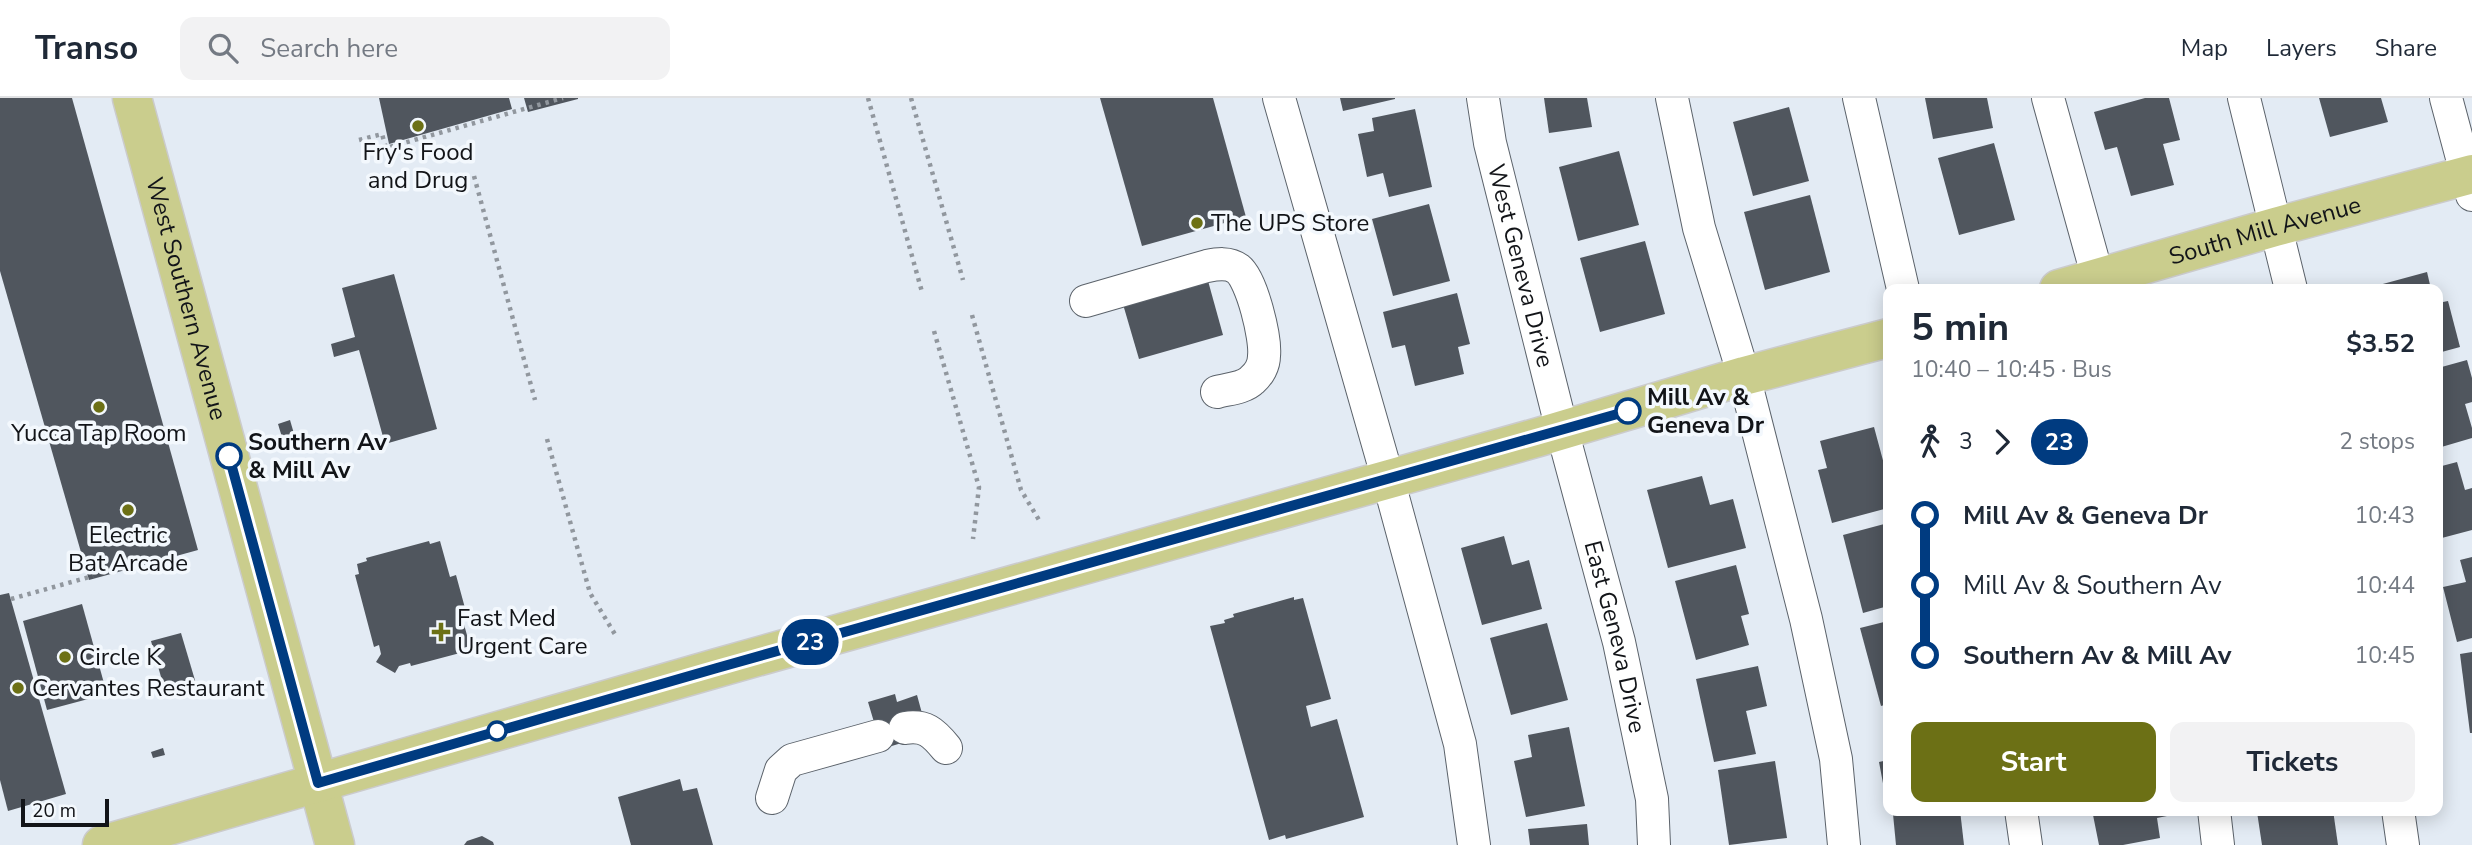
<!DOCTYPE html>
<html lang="en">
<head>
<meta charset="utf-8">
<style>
  :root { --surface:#fff; --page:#f2f2f3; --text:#1f2937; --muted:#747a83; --line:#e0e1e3; --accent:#6c7015 }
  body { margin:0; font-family:"Nunito Sans",sans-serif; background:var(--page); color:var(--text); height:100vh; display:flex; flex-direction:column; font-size:26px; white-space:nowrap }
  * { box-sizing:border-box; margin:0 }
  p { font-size:23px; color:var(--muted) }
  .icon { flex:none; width:38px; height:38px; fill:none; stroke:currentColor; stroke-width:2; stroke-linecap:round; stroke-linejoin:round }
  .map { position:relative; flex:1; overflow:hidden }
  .details { position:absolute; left:1883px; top:186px; width:560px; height:532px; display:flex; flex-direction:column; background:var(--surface); border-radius:14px; box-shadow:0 4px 18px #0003 }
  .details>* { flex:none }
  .badge { padding:0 14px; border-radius:23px; font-size:24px; line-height:46px }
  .scale { position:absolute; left:21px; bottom:18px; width:88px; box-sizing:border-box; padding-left:7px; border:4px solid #121418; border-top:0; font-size:19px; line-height:24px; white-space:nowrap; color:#121418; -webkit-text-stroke:5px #f3f8fd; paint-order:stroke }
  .map>.badge { position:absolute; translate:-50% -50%; box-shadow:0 0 0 4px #fff }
  .legs { display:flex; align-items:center; gap:10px; height:77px; padding:0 28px; font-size:23px }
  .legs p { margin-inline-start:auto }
  .headline { display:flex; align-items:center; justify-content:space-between; height:119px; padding:0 28px }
  h1 { font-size:38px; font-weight:700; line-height:52px }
  .action { display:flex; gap:14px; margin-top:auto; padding:14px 28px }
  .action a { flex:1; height:80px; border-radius:14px; background:var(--accent); color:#fff; font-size:28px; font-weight:700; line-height:80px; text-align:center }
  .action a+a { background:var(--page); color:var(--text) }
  ul { padding:0 28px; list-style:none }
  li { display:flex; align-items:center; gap:24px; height:70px; font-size:26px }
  li i { display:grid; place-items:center; width:10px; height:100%; margin:0 9px; background:currentColor }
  li i::after { content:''; width:18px; height:18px; margin:-9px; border:5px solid; border-radius:50%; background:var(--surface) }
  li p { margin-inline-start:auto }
  li:first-child i { background:linear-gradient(#0000 50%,currentColor 0) }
  li:last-child i { background:linear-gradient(currentColor 50%,#0000 0) }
  header { display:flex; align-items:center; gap:42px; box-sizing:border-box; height:98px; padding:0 35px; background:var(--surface); border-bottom:2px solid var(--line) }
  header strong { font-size:33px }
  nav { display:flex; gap:38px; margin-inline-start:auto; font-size:24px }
  .search { width:490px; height:63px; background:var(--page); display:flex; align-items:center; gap:18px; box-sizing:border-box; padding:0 24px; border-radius:14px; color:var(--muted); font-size:26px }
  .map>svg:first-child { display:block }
  .building { fill:#50565e }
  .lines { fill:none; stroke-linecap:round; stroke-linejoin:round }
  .minor-casing { stroke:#5b626a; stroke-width:34 }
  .major-casing { stroke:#cbcbcc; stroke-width:41 }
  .path { stroke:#91979e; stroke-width:4.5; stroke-dasharray:3.5 5; stroke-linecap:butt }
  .minor { stroke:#fff; stroke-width:32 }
  .major { stroke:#cacd8d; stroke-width:38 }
  .line-1-casing { stroke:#fff; stroke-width:16 }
  .line-1 { stroke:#003b80; stroke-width:10 }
  .poi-dot { fill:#6c7015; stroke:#f3f8fd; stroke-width:2.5 }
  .stop-1-dot { fill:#fff; stroke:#003b80; stroke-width:3.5 }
  .labels { text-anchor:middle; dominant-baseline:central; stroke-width:7; stroke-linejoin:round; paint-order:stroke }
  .poi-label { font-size:24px; fill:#121418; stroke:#f3f8fd; text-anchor:start }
  .street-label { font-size:24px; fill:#121418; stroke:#f3f8fd }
  .stop-label { font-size:24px; font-weight:bold; fill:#121418; stroke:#f3f8fd; text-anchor:start }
</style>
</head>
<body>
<header>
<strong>Transo</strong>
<div class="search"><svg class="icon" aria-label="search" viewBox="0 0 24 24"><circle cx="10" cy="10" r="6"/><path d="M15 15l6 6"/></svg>Search here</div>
<nav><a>Map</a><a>Layers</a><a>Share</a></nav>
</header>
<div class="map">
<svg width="2472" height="747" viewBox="0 0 2472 747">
  <rect width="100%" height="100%" fill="#e3ebf4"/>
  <!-- building -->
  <g class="building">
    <path d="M0,0H72L198,452L89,482L0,173Z"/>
    <path d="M379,0H509L512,11L389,46Z"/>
    <path d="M524,0H578V1L528,14Z"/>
    <path d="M1100,0H1213L1246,119L1142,148Z"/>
    <path d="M1340,0H1395V1L1343,13Z"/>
    <path d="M1544,0H1587L1592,29L1549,35Z"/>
    <path d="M1925,0H1987L1993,30L1933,41Z"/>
    <path d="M2145,0H2169L2180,42L2163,46L2174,87L2131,98L2117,49L2105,52L2094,14Z"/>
    <path d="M2319,0H2381L2388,24L2330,39Z"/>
    <path d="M1789,9L1809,83L1753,98L1733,24Z"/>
    <path d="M1415,11L1432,89L1389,99L1383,75L1367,79L1358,36L1374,33L1372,20Z"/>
    <path d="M1994,45L2015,122L1959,137L1938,60Z"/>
    <path d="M1619,53L1639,127L1578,143L1559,69Z"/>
    <path d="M1810,97L1830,174L1765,192L1744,114Z"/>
    <path d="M1429,106L1450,183L1393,198L1372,121Z"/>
    <path d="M1645,143L1665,216L1600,234L1580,160Z"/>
    <path d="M1205,172L1223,237L1139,261L1120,196Z"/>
    <path d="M2427,174L2431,191H2368V190Z"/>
    <path d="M394,176L437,331L385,346L359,252L334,259L331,246L355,239L342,190Z"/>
    <path d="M1457,195L1470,246L1458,249L1464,276L1415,288L1405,247L1392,250L1383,214Z"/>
    <path d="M2448,203L2460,249L2438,255V205Z"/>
    <path d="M2467,262L2472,280V304L2465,306L2472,330V340L2438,350V270Z"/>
    <path d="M290,322L297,346L285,349L278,326Z"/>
    <path d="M1874,329L1888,381V410L1832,425L1818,372L1827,370L1820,343Z"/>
    <path d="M2457,364L2465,392L2472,390V432L2438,441V369Z"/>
    <path d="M1702,378L1710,407L1733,401L1746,450L1668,470L1647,392Z"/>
    <path d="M1888,425V508L1863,515L1843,437Z"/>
    <path d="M1504,438L1512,467L1529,462L1542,511L1482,527L1461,450Z"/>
    <path d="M429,443L430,446L440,443L450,479L456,477L465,510L460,512L470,548L459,551L460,555L411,568L410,565L399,568L395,575L376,564L381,556L379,547L374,549L355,477L359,476L357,466L367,463L366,460Z"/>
    <path d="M2472,459V540L2457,544L2443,489L2466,484L2460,462Z"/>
    <path d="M1736,467L1749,516L1741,518L1749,547L1696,562L1675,483Z"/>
    <path d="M9,495L66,696L8,713L0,682V497Z"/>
    <path d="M1294,499V502L1303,500L1331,601L1306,608L1311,629L1337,621L1364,719L1286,741L1285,737L1269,742L1210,528L1225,525L1224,522L1234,519L1233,516Z"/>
    <path d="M82,506L107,596L47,612L23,523Z"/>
    <path d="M1888,523V606L1881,608L1860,530Z"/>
    <path d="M1547,525L1568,602L1511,617L1490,540Z"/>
    <path d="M181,535L197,589L166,597L151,543Z"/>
    <path d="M2472,554V635H2470L2460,556Z"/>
    <path d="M1758,568L1767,608L1746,613L1756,656L1714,664L1696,581Z"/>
    <path d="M895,596L897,604L917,597L923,619L908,643L882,651L868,604Z"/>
    <path d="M1569,629L1585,708L1526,719L1514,663L1532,659L1528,637Z"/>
    <path d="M163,650L165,657L153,660L151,654Z"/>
    <path d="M1888,662V707H1887L1879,664Z"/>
    <path d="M1775,663L1787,740L1729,747L1718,672Z"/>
    <path d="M680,681L683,693L697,690L713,747H631L618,699Z"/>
    <path d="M1925,712H1960L1964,747H1896L1893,716Z"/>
    <path d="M2092,712H2176L2177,716L2157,720L2160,740L2123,747H2099Z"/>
    <path d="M2270,712H2333L2338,747H2262L2257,714Z"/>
    <path d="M1587,726L1589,747H1530L1528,731Z"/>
    <path d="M482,738L493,744L494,747H464L467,743Z"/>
  </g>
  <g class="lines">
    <defs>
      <g id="minor">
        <path d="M1279,0L1388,381L1460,646L1474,747"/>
        <path id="s1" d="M1483,0L1490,45L1562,332L1619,544L1652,701L1654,747"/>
        <path d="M1672,0L1699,130L1744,278L1806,521L1836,661L1844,747"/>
        <path d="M1859,0L1903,191"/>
        <path d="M2048,0L2101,191"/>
        <path d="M2244,0L2291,191"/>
        <path d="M2446,0L2472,97"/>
        <path d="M1086,203L1207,168C1217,166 1229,164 1238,171C1252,182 1266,240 1264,258C1264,267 1259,276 1252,282C1244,290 1228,291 1217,294"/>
        <path d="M905,630C925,627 933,634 946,650"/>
        <path d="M772,700L781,672L792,662L878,638"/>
        <path d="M2021,712L2026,747"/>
        <path d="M2214,712L2218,747"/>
        <path d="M2398,712L2403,747"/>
      </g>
      <g id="major">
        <path id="s2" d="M132,0L335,747"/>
        <path id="s3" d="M2059,191L2275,129L2472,76"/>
        <path d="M102,747L717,570L1539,339L1744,278L1888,240"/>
      </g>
    </defs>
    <!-- minor casing -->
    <use href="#minor" class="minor-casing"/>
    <!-- major casing -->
    <use href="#major" class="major-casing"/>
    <!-- path -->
    <g class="path">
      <path d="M868,0L922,194"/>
      <path d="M911,0L963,182"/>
      <path d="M359,42L382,36L386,50L563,0"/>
      <path d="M474,78L535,302"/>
      <path d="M972,217L1021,392L1039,422"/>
      <path d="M934,233L979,389L973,441"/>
      <path d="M547,341L590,495L616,538"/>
      <path d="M11,501L93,478"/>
    </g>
    <!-- minor -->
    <use href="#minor" class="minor"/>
    <!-- major -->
    <use href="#major" class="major"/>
  </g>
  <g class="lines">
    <defs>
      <path id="line-1" d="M229,358L318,685L717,570L1628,313"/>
    </defs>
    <!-- line-1 casing -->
    <use href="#line-1" class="line-1-casing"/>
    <!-- line-1 -->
    <use href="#line-1" class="line-1"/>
  </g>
  <!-- markers -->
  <g class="poi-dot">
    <circle cx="418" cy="28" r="7"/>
    <circle cx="1197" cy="125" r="7"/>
    <circle cx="99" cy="309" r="7"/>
    <circle cx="128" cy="412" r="7"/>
    <path d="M437.5 523.5h7v7h7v7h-7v7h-7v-7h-7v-7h7z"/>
    <circle cx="65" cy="559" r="7"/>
    <circle cx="18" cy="590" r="7"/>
  </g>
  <g class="stop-1-dot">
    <circle cx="1628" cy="313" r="12"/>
    <circle cx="229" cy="358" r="12"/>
    <circle cx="497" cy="633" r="9"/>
  </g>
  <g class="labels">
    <!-- poi labels -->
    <g class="poi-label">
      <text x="418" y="54" text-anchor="middle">Fry's Food<tspan x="418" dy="28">and Drug</tspan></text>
      <text x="1211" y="125">The UPS Store</text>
      <text x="99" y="335" text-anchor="middle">Yucca Tap Room</text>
      <text x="128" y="437" text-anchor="middle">Electric<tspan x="128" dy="28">Bat Arcade</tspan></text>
      <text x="457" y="520">Fast Med<tspan x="457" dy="28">Urgent Care</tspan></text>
      <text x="79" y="559">Circle K</text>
      <text x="32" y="590">Cervantes Restaurant</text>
    </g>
    <!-- street labels -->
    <g class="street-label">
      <text stroke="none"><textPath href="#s3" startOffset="214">South Mill Avenue</textPath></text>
      <text stroke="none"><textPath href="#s1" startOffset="172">West Geneva Drive</textPath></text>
      <text stroke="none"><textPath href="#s2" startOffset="208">West Southern Avenue</textPath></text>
      <text stroke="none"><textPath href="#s1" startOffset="555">East Geneva Drive</textPath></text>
    </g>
    <!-- stop labels -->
    <g class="stop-label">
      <text x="1647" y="299">Mill Av &amp;<tspan x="1647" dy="28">Geneva Dr</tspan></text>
      <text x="248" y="344">Southern Av<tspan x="248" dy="28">&amp; Mill Av</tspan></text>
    </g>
  </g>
</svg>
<div class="scale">20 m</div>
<b class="badge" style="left:810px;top:544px;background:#003b80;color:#fff">23</b>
<section class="details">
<div class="headline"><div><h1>5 min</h1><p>10:40 – 10:45 · Bus</p></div><b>$3.52</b></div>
<div class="legs"><svg class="icon" aria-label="walk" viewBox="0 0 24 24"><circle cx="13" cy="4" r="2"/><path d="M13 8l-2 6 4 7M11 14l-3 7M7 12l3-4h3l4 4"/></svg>3<svg class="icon" aria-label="forward" viewBox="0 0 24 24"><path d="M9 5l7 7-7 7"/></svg><b class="badge" style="background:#003b80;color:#fff">23</b><p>2 stops</p></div>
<ul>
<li><i style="color:#003b80"></i><b>Mill Av &amp; Geneva Dr</b><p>10:43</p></li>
<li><i style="color:#003b80"></i><span>Mill Av &amp; Southern Av</span><p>10:44</p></li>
<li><i style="color:#003b80"></i><b>Southern Av &amp; Mill Av</b><p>10:45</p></li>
</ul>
<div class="action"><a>Start</a><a>Tickets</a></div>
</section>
</div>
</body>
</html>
